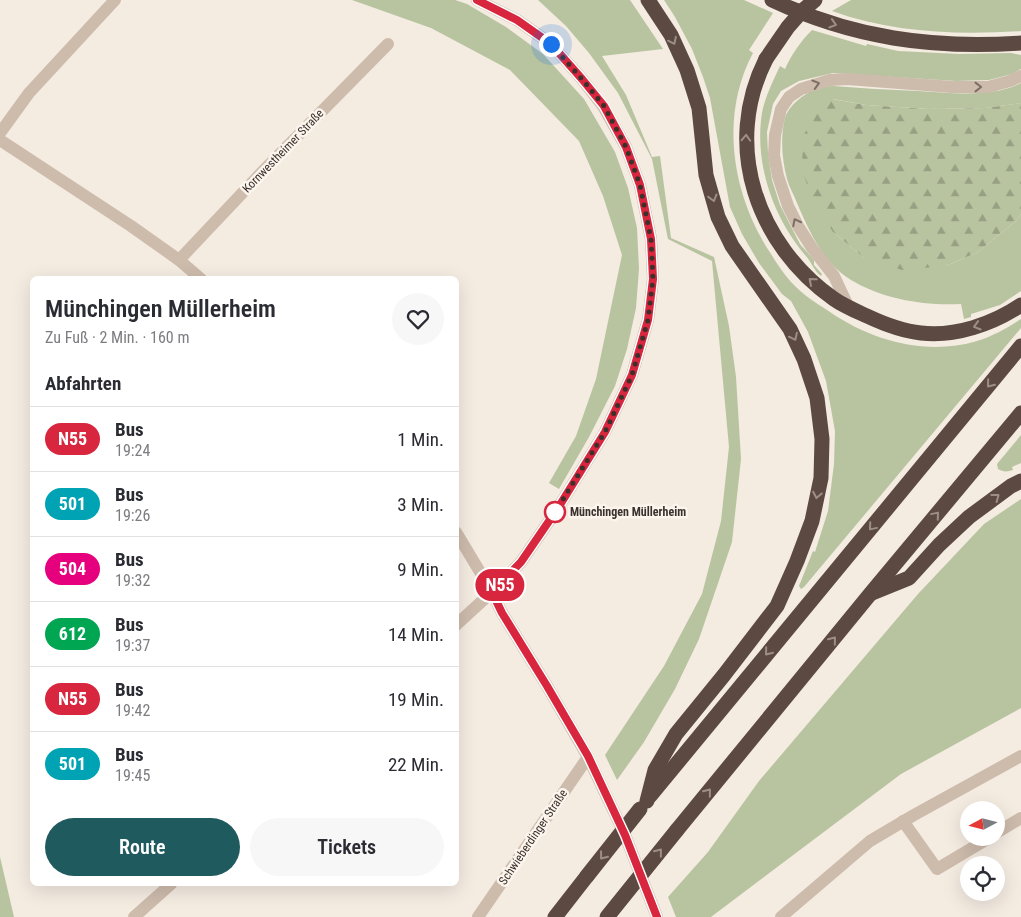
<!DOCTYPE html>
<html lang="de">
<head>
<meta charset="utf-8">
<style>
  :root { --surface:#fff; --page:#f7f7f7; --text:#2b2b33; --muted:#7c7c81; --line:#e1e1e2; --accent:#1f5a5e }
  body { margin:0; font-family:"Roboto Condensed",sans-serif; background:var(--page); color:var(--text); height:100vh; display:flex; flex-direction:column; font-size:19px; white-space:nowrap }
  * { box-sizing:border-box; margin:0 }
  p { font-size:16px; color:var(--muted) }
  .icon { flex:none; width:28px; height:28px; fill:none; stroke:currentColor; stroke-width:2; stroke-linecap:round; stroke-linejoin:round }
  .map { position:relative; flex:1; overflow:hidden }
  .drawer { position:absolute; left:30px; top:276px; width:429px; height:610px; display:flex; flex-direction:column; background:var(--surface); border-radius:8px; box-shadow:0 5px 20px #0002 }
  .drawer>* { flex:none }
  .badge { padding:0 10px; border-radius:16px; font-size:18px; line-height:32px }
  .needle { width:32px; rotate:263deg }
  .tools { position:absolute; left:960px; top:801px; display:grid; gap:10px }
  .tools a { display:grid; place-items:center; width:45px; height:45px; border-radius:50%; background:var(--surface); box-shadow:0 5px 20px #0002; font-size:25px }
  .you { position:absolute; width:25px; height:25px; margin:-12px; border:4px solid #fff; border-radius:50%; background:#1a73e8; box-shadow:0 0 0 8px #1a73e833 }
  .map>.badge { position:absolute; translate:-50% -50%; box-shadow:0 0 0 2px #fff }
  h2 { padding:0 15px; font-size:19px; line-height:45px }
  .round { display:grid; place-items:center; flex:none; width:52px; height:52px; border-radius:26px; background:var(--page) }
  .headline { display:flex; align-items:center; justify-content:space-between; height:85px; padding:0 15px }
  h1 { font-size:24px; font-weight:600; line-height:38px }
  .cta { display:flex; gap:10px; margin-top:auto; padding:10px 15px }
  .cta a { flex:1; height:58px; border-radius:30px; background:var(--accent); color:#fff; font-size:20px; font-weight:600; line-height:58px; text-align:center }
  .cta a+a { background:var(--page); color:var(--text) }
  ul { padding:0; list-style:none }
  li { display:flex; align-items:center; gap:15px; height:65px; padding:0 15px; border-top:1px solid var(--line) }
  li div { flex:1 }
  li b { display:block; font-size:19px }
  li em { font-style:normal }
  li .badge { min-width:55px; font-weight:700; text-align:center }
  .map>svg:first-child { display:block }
  .grass { fill:#b8c4a0 }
  .forest { fill:url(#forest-firs) }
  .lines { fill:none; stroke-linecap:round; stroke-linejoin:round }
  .minor { stroke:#cdbbac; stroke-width:12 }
  .highway { stroke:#5c4a42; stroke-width:15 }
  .highway-bridge { stroke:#5c4a42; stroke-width:15 }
  .oneway { stroke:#9c8e87 }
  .oneway2 { stroke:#7d6f65 }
  .line-casing { stroke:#fff; stroke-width:11 }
  .line { stroke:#d7263d; stroke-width:8 }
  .walk { stroke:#3b302b; stroke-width:5; stroke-dasharray:0 9 }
  .stop-dot { fill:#fff; stroke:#d7263d; stroke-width:2.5 }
  .labels { text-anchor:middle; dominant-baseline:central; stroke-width:5; stroke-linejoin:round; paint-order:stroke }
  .street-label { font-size:12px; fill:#3b302b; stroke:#fbf5ee }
  .stop-label { font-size:12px; font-weight:bold; fill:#3b302b; stroke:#fbf5ee; text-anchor:start }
</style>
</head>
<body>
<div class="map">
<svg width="1021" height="917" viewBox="0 0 1021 917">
  <defs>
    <pattern id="forest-firs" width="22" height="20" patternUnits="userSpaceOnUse" patternTransform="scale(1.25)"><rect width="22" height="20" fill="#b8c4a0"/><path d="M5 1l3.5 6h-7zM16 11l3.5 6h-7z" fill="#97a083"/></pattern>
  </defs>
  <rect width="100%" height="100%" fill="#f4ebe1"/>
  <!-- grass -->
  <g class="grass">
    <path d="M352,0H455L467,4L506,27L543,54L584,99L615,152L628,188L637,228L639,269L636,308L627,349L615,386L589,437L559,489L549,483L576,436L596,379L622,255L603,196L579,141L510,70L431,28Z"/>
    <path d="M538,0H630L663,49L602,56L626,95L652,157L660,156L671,238L714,257L729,326L736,377L741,459L732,542L699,639L675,689L644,742L617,780L605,755L664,666L702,594L721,521L729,447L712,261L668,239L652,159L618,93L589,53L566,26Z"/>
    <path d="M664,0H744L773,13L749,50L753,53C719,116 732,196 771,254C777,264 784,274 791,282C802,294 816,303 830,312C872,341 927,356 977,341C993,336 1007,328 1021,319V328L804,587L801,589L799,586L813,551L815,552L828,511L834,464L835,431L826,381L808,332L791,301L782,294L759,263L742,234L730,207L710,98L703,77L692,49L675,17Z"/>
    <path d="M851,0H1021V31C957,35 893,33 832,11Z"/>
    <path d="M812,30L866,46L867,44L898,51L959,54L1011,53L1021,55V69L1012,74L989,80L956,81L833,73L799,81L781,91L773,104L767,132L768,153L772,180L780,205L800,244L814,260V265L822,274L821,276C813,270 812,262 805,255C773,217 754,163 762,113C765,97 773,81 780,66L785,69C792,54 800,42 812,30Z"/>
    <path d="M1021,83V103L985,108L928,109L866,105L833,99V232L864,258L946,266L978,252L1016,221L1021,214V291L1000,305L971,314V317L964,319L961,304C924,306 883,299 851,280C823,263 809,231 797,203C794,195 789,187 787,179C782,160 780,137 785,118C789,105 805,93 818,88C823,87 828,86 833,86C861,88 890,90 918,91C950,93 992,98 1021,83Z"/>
    <path d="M1021,435V463L1012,467L1013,470C1007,472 1003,472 998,469L997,464Z"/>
    <path d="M1021,499V708L901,774L711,917H676L668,897L708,852L759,781L918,594L984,524Z"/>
    <path d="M0,857L14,917H0Z"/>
  </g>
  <!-- forest -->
  <path class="forest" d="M832,99L866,105L928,109L985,108L1021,103V214L1016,221L978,252L946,266L902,270L864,258L833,232L814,203L802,171L803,137L814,113L821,103Z"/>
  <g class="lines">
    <!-- minor -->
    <g class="minor">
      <path d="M0,133L29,93L115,0"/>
      <path d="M0,140L131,226L179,260L201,279"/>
      <path d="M179,260L263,171L388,44"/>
      <path d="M849,308L834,276L812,248L798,226L788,206L778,176L774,155L775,135L781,109L789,97L801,89L830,80L847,79L952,87H988L1010,81L1021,76"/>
      <path d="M456,532L492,592L502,613L547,686L588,757L625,835L657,917"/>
      <path d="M456,625L492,592L521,562L558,508L605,432L632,375L648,320L653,279L651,239L640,185L626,147L603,106L582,79L551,44L517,20L477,0"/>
      <path d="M903,821L937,869L989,838"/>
      <path d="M996,833L1021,818"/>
      <path d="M134,917L171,884"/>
      <path d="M478,917L588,757"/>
      <path d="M781,917L870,841L914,815L1021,756"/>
    </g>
    <!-- highway -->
    <g class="highway">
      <path d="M772,0C853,38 932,49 1021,43"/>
      <path d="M766,59C722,146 757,245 834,299C844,306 856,311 867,316C884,324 902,331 921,333C955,337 993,324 1021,305"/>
      <path d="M872,593L909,578L939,545L969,517L1011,486L1021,481"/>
      <path d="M650,796L1021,346"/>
      <path d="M647,801L655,770L676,734L724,675L777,606L797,561L812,521L821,478L822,439L817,398L804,359L790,329L732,246L718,217L706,175L699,108L687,70L671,35L648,0"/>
      <path d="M677,830L871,593L1021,413"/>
      <path d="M555,917L587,876"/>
    </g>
    <!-- highway-bridge -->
    <g class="highway-bridge">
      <path d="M766,59L788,27L802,11L815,0"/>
      <path d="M587,876L640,809"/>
      <path d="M607,917L677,830"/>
    </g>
  </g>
  <!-- one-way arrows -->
  <defs><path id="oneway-chevron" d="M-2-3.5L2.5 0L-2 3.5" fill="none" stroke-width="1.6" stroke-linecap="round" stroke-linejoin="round" transform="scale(1.25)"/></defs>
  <g class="oneway">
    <use href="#oneway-chevron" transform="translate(833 24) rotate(17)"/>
    <use href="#oneway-chevron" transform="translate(673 41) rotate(64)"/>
    <use href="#oneway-chevron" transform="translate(746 138) rotate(-87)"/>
    <use href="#oneway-chevron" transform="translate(713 198) rotate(75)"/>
    <use href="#oneway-chevron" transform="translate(812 281) rotate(-139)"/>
    <use href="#oneway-chevron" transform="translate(977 326) rotate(163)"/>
    <use href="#oneway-chevron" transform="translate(794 337) rotate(64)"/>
    <use href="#oneway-chevron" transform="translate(990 384) rotate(129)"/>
    <use href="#oneway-chevron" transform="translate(817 495) rotate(101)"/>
    <use href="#oneway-chevron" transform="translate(996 497) rotate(-37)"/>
    <use href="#oneway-chevron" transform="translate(936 515) rotate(-50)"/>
    <use href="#oneway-chevron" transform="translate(872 527) rotate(130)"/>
    <use href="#oneway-chevron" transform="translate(833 640) rotate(-51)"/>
    <use href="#oneway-chevron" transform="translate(768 652) rotate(129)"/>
    <use href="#oneway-chevron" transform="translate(708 792) rotate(-51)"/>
    <use href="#oneway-chevron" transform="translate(659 852) rotate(-51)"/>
    <use href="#oneway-chevron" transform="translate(603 856) rotate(128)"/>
  </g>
  <g class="oneway2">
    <use href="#oneway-chevron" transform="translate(816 84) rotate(-16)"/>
    <use href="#oneway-chevron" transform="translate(978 87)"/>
    <use href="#oneway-chevron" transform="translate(796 222) rotate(-117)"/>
  </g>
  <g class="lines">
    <defs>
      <path id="line" d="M477,0L517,20L551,44L582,79L604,106L626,147L640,185L651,239L653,279L648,320L632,375L605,432L558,508L521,562L492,592L502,613L547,686L588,756L625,835L657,917"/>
    </defs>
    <!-- line casing -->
    <use href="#line" class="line-casing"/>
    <!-- line -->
    <use href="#line" class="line"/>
    <!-- walk -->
    <path class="walk" d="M551,44L582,79L604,106L626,147L640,185L651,239L653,279L648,320L632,375L605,432L555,512"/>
  </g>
  <!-- markers -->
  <circle class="stop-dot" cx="555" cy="512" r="10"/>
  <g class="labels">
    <!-- street labels -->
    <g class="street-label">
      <text transform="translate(283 151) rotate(-46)">Kornwestheimer Straße</text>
      <text transform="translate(533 837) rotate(-56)">Schwieberdinger Straße</text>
    </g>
    <!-- stop labels -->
    <g class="stop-label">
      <text x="570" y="512">Münchingen Müllerheim</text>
    </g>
  </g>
</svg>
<div class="tools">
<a><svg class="needle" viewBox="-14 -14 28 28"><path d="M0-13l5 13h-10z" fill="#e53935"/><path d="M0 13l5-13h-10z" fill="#7c7c81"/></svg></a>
<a><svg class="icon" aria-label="locate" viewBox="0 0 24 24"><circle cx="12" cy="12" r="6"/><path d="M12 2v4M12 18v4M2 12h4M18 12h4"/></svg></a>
</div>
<div class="you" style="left:551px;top:44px"></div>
<b class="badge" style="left:500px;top:585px;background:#d7263d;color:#fff">N55</b>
<section class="drawer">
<div class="headline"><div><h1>Münchingen Müllerheim</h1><p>Zu Fuß · 2 Min. · 160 m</p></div><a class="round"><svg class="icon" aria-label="heart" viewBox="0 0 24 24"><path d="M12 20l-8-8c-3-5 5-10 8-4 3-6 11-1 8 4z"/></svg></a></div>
<h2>Abfahrten</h2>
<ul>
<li><span class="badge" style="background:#d7263d;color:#fff">N55</span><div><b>Bus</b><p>19:24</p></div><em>1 Min.</em></li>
<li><span class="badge" style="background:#00a3b4;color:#fff">501</span><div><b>Bus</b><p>19:26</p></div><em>3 Min.</em></li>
<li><span class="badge" style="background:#e6007e;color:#fff">504</span><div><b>Bus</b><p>19:32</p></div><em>9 Min.</em></li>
<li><span class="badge" style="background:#00a651;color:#fff">612</span><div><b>Bus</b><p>19:37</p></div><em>14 Min.</em></li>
<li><span class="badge" style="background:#d7263d;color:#fff">N55</span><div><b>Bus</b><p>19:42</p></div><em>19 Min.</em></li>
<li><span class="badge" style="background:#00a3b4;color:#fff">501</span><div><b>Bus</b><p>19:45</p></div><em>22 Min.</em></li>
</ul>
<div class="cta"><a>Route</a><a>Tickets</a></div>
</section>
</div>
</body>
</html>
